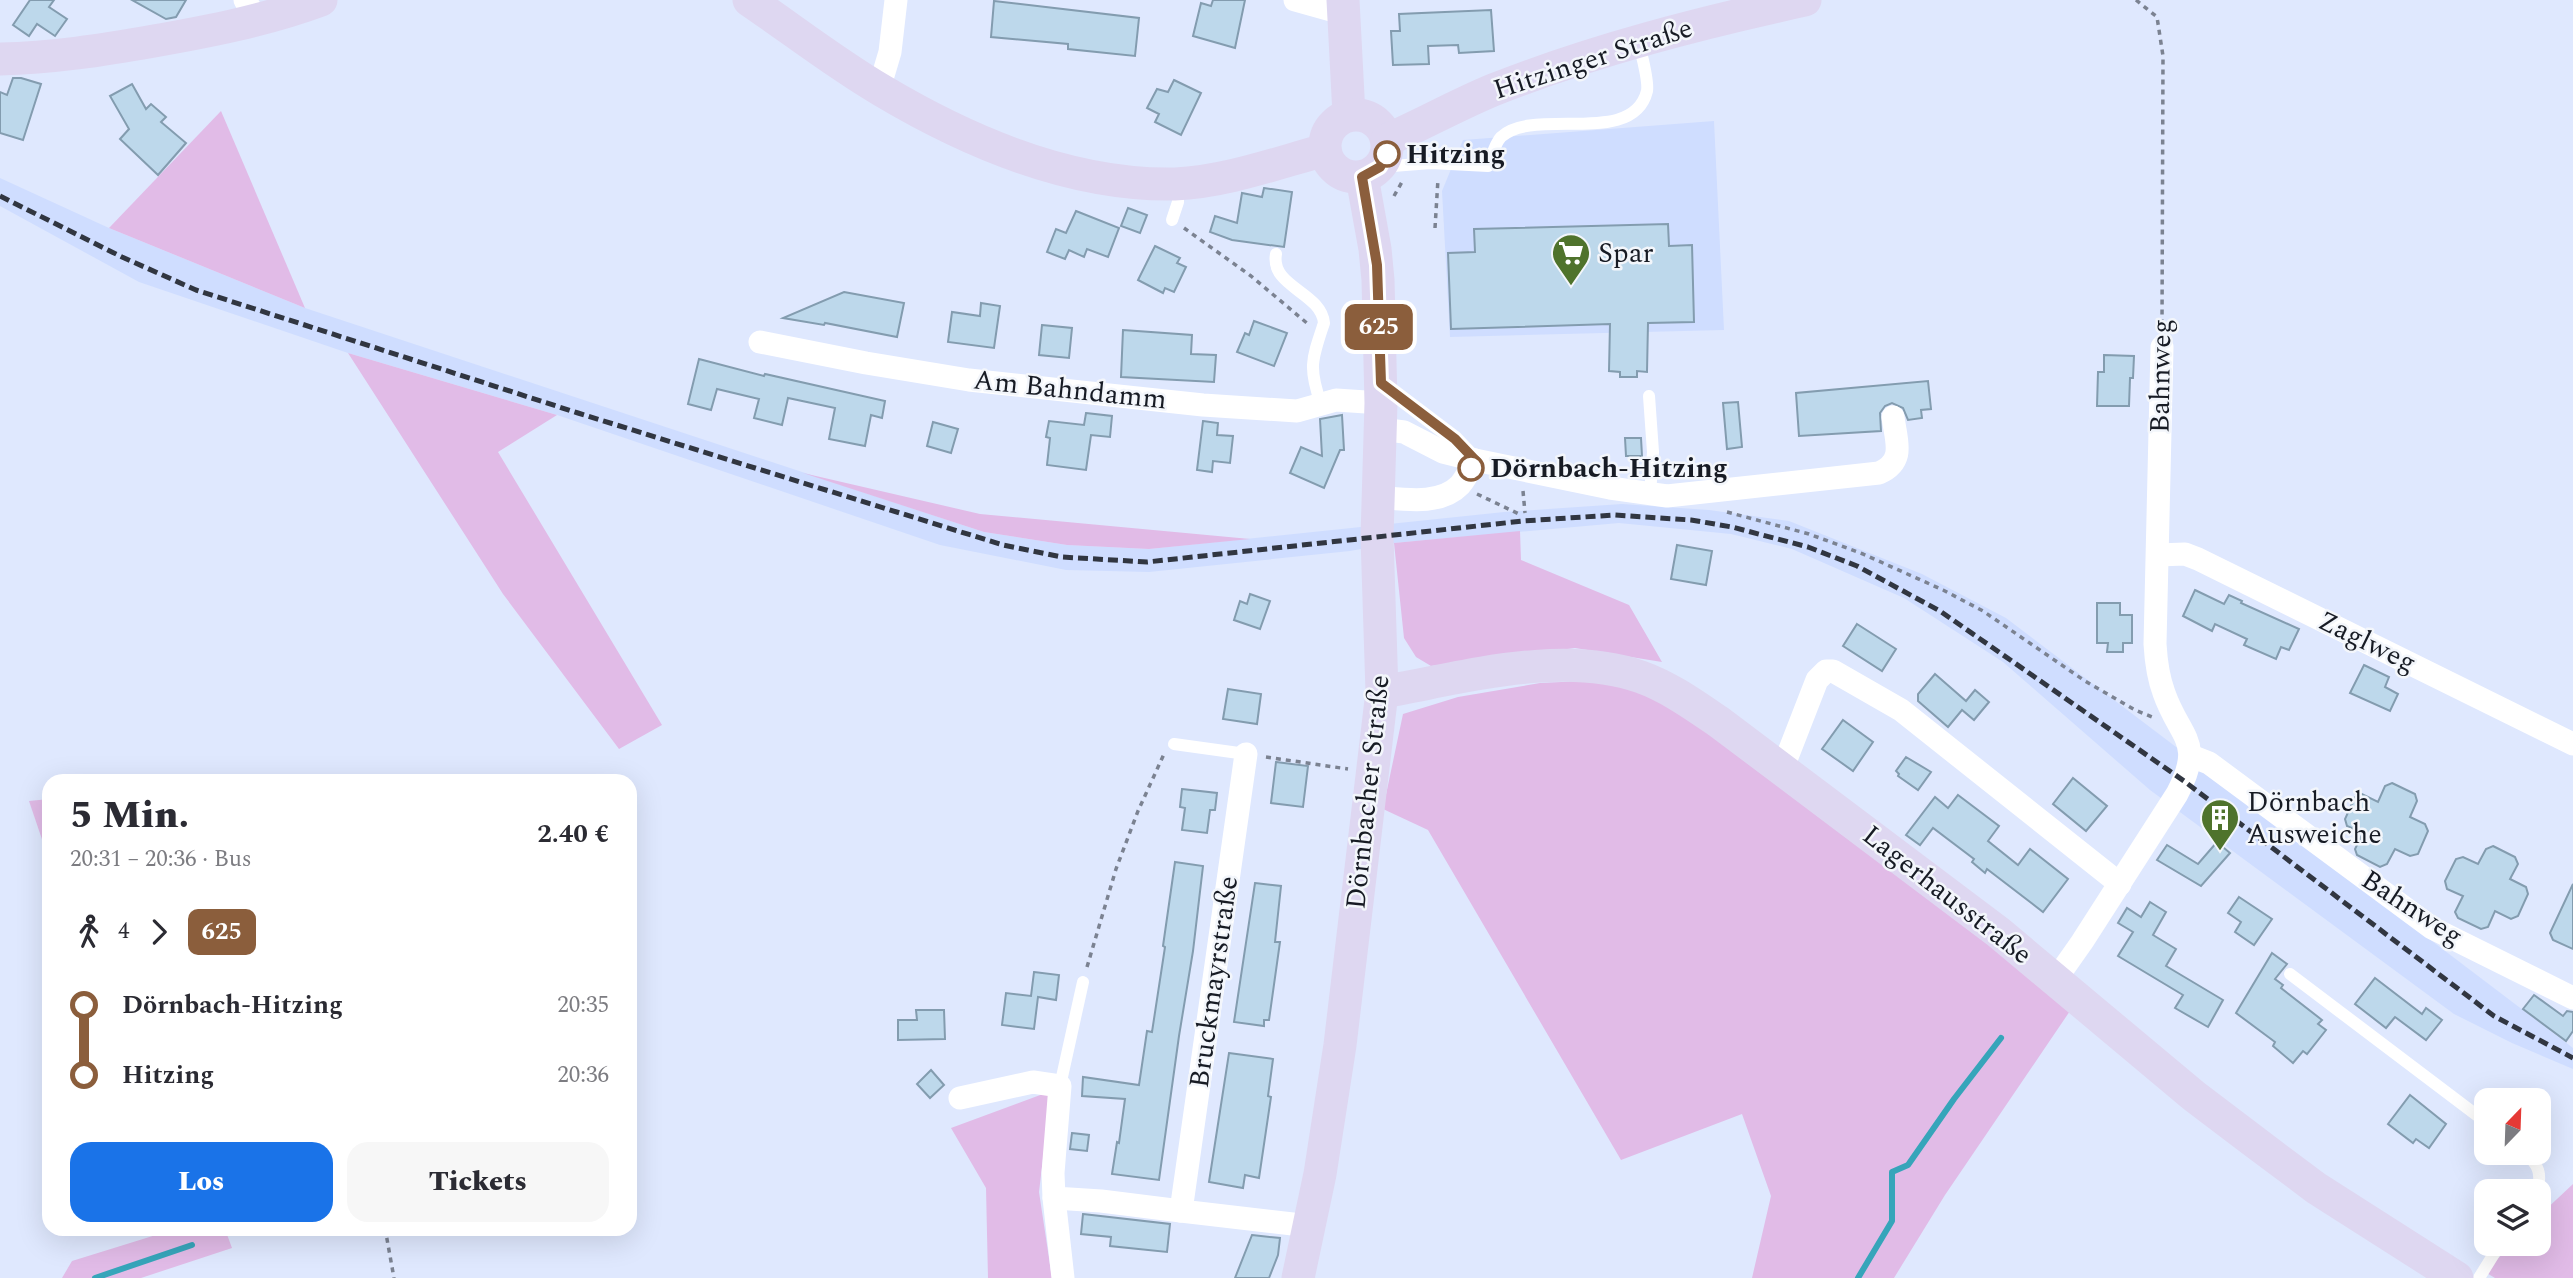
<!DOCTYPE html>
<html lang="de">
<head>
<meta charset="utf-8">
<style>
  :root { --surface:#fff; --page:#f7f7f7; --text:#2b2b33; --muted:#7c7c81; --accent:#1a73e8 }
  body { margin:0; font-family:Spectral,serif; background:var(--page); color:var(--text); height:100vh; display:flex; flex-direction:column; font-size:26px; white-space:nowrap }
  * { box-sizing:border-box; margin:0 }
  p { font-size:23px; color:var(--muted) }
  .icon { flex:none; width:38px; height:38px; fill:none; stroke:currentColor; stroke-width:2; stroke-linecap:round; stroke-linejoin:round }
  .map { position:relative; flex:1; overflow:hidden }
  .panel { position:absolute; left:42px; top:774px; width:595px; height:462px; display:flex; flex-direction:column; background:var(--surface); border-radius:21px; box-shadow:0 7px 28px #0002 }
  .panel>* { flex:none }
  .badge { padding:0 14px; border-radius:10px; font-size:24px; line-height:46px }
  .needle { width:46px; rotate:23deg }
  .controls { position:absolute; left:2474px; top:1088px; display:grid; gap:14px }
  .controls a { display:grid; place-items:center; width:77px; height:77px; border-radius:14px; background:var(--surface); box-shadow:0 7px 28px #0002; font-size:35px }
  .map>.badge { position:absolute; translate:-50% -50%; box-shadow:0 0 0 4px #fff }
  .legs { display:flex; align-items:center; gap:10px; height:77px; padding:0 28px; font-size:23px }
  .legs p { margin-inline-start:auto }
  .overview { display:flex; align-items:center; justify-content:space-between; height:119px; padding:0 28px }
  h1 { font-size:38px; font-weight:800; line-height:52px }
  .cta { display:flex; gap:14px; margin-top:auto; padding:14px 28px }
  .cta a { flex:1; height:80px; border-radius:21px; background:var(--accent); color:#fff; font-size:28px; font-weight:800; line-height:80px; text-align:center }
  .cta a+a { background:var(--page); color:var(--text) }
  ul { padding:0 28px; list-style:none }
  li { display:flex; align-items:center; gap:24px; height:70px; font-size:26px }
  li i { display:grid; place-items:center; width:10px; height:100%; margin:0 9px; background:currentColor }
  li i::after { content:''; width:18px; height:18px; margin:-9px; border:5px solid; border-radius:50%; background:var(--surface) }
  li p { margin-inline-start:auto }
  li:first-child i { background:linear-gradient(#0000 50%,currentColor 0) }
  li:last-child i { background:linear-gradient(currentColor 50%,#0000 0) }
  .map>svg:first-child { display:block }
  .built { fill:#cfddff }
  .green { fill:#e1bbe7 }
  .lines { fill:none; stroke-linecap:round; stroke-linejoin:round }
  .stream { stroke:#36a5ba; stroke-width:6 }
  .building { fill:#bdd8eb; stroke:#839caf; stroke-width:2 }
  .path { stroke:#7b8291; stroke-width:3.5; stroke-dasharray:5 5; stroke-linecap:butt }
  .lane { stroke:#fff; stroke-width:12 }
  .street { stroke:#fff; stroke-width:23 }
  .secondary { stroke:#ded7f1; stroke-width:33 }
  .rail { stroke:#313641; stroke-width:5; stroke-dasharray:10 5; stroke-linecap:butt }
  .line-1-casing { stroke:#fff; stroke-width:16 }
  .line-1 { stroke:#8b5e3c; stroke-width:10 }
  .stop-1-dot { fill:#fff; stroke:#8b5e3c; stroke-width:3.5 }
  .labels { text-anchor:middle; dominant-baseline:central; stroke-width:5; stroke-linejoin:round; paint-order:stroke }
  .street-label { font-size:28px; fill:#171b24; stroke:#f3f6fb }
  .stop-label { font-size:28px; font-weight:bold; fill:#171b24; stroke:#f3f6fb; text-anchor:start }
  .poi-label { font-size:28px; fill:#171b24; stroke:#f3f6fb; text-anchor:start }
</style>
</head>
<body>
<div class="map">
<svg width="2573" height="1278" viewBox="0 0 2573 1278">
  <rect width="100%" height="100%" fill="#dfe8fe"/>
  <!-- built -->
  <g class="built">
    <path d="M1714,121L1724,330L1450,337L1442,191L1463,140Z"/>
    <path d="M0,178L109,228L305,308L984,532L1067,545L1149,549L1504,512L1622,504L1709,510L1789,521L1922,574L2006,618L2573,1048V1069L2512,1043L2454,1014L2150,790L2003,662L1904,598L1792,549L1731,534L1619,523L1394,543L1350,551L1149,572L1066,570L940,545L557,415L348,353L139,282L0,206Z"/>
  </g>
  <!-- green -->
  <g class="green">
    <path d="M221,111L305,308L109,228Z"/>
    <path d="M348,353L557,415L498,452L662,725L619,749L503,594Z"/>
    <path d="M803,473L980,514L1250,539L1149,549L1067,545L984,532Z"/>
    <path d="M1520,531L1521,560L1629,605L1662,662L1575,648L1431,666L1416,657L1404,638L1394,543Z"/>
    <path d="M1605,680L1657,695L2072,1008L1945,1195L1894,1278H1752L1771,1196L1742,1114L1621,1160L1428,830L1383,809L1403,714L1458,697L1540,683Z"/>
    <path d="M49,799V860L29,801Z"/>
    <path d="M1051,1091L1039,1192L1052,1278H988L986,1188L951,1128Z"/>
    <path d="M2573,1184V1278H2495L2485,1272L2512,1244H2539V1216Z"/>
    <path d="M172,1229H225L232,1248L141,1278H62L72,1261L172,1230Z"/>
  </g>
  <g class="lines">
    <!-- stream -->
    <g class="stream">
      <path d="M95,1278L192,1245"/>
      <path d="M1858,1278L1892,1221V1172L1908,1165L1954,1099L2001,1038"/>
    </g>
  </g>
  <!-- building -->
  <g class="building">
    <path d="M30,0H54L49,7L67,19L55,36L37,24L29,36L13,25Z"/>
    <path d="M132,0H186L176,17L166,19Z"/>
    <path d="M1213,0H1245L1235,48L1193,36L1201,3L1211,6Z"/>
    <path d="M994,1L1139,18L1135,56L1068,49V44L991,37Z"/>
    <path d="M1491,10L1494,51L1459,53L1458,45L1428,46L1429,64L1393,65L1391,31H1400L1399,14Z"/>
    <path d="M21,78L41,84L23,140L0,133V92L7,95L13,78Z"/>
    <path d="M1174,80L1201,93L1181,135L1155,122L1159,114L1147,108L1157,89L1168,92Z"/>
    <path d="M132,84L146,109L151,104L166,117L161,122L186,143L158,175L120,139L129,129L110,96Z"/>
    <path d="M1264,188L1292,192L1284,247L1232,240L1210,232L1215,216L1237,223L1242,193L1262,197Z"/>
    <path d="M1128,208L1147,215L1140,233L1121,226Z"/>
    <path d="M1076,211L1119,228L1108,257L1087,249L1084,257L1069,250L1065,259L1047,252L1056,229L1066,233Z"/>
    <path d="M1668,224L1669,246L1692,245L1694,322L1648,323L1647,372L1637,371V377H1620V372L1609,371L1610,324L1451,329L1448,253L1475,252L1474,229Z"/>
    <path d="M1155,246L1180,258L1177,263L1186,267L1174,292L1165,288L1163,293L1138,280Z"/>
    <path d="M844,292L904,303L897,337L825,323L824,325L783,318Z"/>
    <path d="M981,303L1000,306L994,348L948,342L952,312L980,316Z"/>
    <path d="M1254,321L1287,333L1274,366L1237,352L1245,333L1249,335Z"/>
    <path d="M1042,325L1072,328L1069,358L1039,355Z"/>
    <path d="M1123,330L1192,335L1191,354L1216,355L1214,382L1121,377Z"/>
    <path d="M2104,355L2134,356L2133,378H2130L2129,406H2097L2098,372H2104Z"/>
    <path d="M699,359L764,376L765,374L885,401L882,418L871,415L865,446L829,439L835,408L788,398L782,425L754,418L759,399L717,389L711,410L688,404Z"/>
    <path d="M1928,381L1931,409L1921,410L1922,418L1908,420L1903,408L1892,403L1885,406L1880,413L1881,431L1799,436L1796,393Z"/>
    <path d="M1738,402L1742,447L1727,449L1723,403Z"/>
    <path d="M1086,413L1112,416L1110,437L1091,435L1086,470L1047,465L1050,438L1046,437L1049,421L1084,425Z"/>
    <path d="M1342,415L1344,450H1340L1324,488L1290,473L1301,447L1322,456L1320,419Z"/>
    <path d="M1203,421L1218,423L1217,435L1233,436L1230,463L1213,461L1212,472L1197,470Z"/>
    <path d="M933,422L958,429L951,453L927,446Z"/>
    <path d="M1625,438H1641L1642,456H1626Z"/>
    <path d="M1677,545L1712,551L1706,585L1671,579Z"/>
    <path d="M2195,590L2224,604L2229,595L2242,601L2241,603L2299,629L2289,650L2281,647L2276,659L2244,645L2247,639L2215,624L2212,631L2183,616Z"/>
    <path d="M1250,594L1270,601L1260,629L1234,620L1240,601L1247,604Z"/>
    <path d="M2097,603H2120V615H2132V643H2123V652H2107L2108,643H2097Z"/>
    <path d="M1857,624L1896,649L1882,671L1843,646Z"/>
    <path d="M2364,665L2389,677L2385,687L2398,694L2390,711L2350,693Z"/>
    <path d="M1935,674L1966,701L1975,690L1989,702L1974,720L1962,710L1948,727L1918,701V694Z"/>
    <path d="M1228,689L1261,694L1257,724L1223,719Z"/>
    <path d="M1843,720L1873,742L1853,771L1822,749Z"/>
    <path d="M1906,757L1931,772L1918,790L1898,776L1899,774L1896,771Z"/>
    <path d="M1276,762L1308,766L1303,807L1271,803Z"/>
    <path d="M2073,778L2107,806L2086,831L2053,804Z"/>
    <path d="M2392,783L2415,794L2417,801L2410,817L2425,824L2428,831L2418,854L2410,856L2395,849L2387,864L2380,867L2357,855L2355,849L2363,833L2347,826L2345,819L2355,797L2362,794L2378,802L2385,786Z"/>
    <path d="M1182,789L1217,793L1215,810H1210L1207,833L1182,830L1185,808L1180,807Z"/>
    <path d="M1958,795L1999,826L1988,841L2018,865L2030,849L2068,879L2043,912L1987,869L1985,873L1972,862L1974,859L1933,828L1920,845L1906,835L1935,797L1948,808Z"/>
    <path d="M2217,842L2230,853L2201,886L2157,860L2167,845L2198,864Z"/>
    <path d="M2493,846L2515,857L2518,864L2510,879L2526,887L2528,894L2518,916L2511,919L2495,911L2488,927L2481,929L2458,918L2455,912L2463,896L2447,889L2445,881L2456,859L2463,857L2478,864L2486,849Z"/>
    <path d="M1175,862L1203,866L1193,951L1179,1036L1159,1180L1112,1174L1117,1142L1119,1143L1125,1099L1082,1096L1083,1077L1139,1085L1147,1031L1152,1032L1165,947L1163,946Z"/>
    <path d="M1255,883L1281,886L1275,942H1280L1269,1020H1264V1026L1234,1022Z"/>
    <path d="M2573,884V949L2553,940L2550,933Z"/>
    <path d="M2239,897L2272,919L2254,945L2235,932L2241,922L2228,913Z"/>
    <path d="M2150,902L2166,912L2153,935L2176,949L2166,966L2223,1000L2208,1027L2175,1008L2183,995L2118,956L2133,932L2118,923L2127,908L2141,917Z"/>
    <path d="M2272,953L2287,964L2275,979L2283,985L2281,988L2322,1020L2318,1024L2326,1030L2307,1054L2303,1051L2293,1063L2273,1046L2275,1042L2236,1013Z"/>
    <path d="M1034,972L1059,975L1056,1000L1038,997L1034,1029L1002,1025L1006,993L1031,996Z"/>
    <path d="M2375,978L2422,1014L2426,1008L2442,1020L2426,1040L2395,1017L2386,1028L2355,1004Z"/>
    <path d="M2534,995L2563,1016L2567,1011L2573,1012V1031L2566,1041L2523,1009Z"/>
    <path d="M916,1010H944L945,1039L898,1040V1020H917Z"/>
    <path d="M1229,1053L1273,1059L1268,1096L1271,1097L1259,1178L1245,1175L1243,1188L1209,1182Z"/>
    <path d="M931,1070L944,1085L930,1098L917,1084Z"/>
    <path d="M2410,1095L2446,1124L2429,1148L2416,1139L2413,1143L2388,1124Z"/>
    <path d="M1072,1133L1089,1135L1087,1151L1070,1149Z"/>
    <path d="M1083,1214L1170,1224L1167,1252L1110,1246L1111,1237L1081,1234Z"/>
    <path d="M1252,1235L1280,1238L1278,1255L1269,1278H1235Z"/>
  </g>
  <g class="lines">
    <!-- path -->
    <g class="path">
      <path d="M2136,0L2157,17L2163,56L2162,326"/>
      <path d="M1394,196L1402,182"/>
      <path d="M1184,228L1251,276L1308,324"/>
      <path d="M1435,228L1438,179"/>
      <path d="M1523,491L1525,513"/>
      <path d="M1477,494L1519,514"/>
      <path d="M1727,512L1809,534L1863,554L1943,590L1983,611L2085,681L2135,710L2152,717"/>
      <path d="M1266,757L1348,769"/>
      <path d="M1087,967L1116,869L1138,811L1164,754"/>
      <path d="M385,1228L394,1278"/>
    </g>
    <!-- lane -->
    <g class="lane">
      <path d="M1380,167L1431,163L1488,166C1491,158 1495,143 1501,137C1534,106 1633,148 1647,91C1649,80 1641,54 1639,43"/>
      <path d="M1172,220L1178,202V187"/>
      <path d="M1276,254C1270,287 1321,292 1324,323C1312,359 1308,367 1321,404"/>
      <path d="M1386,388L1434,422L1470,455"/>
      <path d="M1649,396L1653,452L1650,494"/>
      <path d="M1174,744L1246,754"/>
      <path d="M2290,974L2487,1123"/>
      <path d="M1060,1086L1083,982"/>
      <path d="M2525,1153C2539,1165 2542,1174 2537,1192"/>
      <path d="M2479,1278L2500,1244"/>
    </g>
    <!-- street -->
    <g class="street">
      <path d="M245,0L258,21"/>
      <path d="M1295,0L1345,14"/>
      <path d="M879,89L890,52L896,0"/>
      <path d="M760,342L866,363L969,380L1203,405L1297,411L1336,400L1381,403"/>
      <path d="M1381,429L1404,432L1443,452L1475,460L1610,488L1667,496L1879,473C1906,461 1896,441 1893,417"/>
      <path d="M1377,497C1403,499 1440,506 1460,485C1466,478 1471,468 1475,460"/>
      <path d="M2158,555L2185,554L2198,559L2573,744"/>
      <path d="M1246,754L1181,1211L1310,1226"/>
      <path d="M2191,756L2209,763L2432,928L2573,998"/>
      <path d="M1780,767L1787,757L1817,680L1826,671H1833L1901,710L2120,884"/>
      <path d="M2056,979L2082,942L2177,794C2205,741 2180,739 2164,693C2158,677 2156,661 2155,644L2162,347"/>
      <path d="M960,1098L1033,1082L1060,1086L1053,1173L1054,1198L1101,1201L1181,1211"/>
      <path d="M1054,1198L1063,1278"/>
    </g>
    <!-- secondary -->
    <g class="secondary">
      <path d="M749,0C793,30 835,63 881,90C968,142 1071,186 1175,184C1225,182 1277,163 1325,150"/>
      <path d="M1343,0L1349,115"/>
      <path d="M0,59C52,58 103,50 154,41C211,31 267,20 321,0"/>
      <circle cx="1356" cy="146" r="31"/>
      <path d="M1387,140C1423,124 1457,105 1493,90C1594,50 1700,23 1805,0"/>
      <path d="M1382,692C1463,678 1561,649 1641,677C1669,687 1694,705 1719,722L1998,932L2194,1096L2256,1143L2316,1188L2457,1278"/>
      <path d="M1298,1278L1320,1174L1340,1045L1382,692L1377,537L1381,403L1378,280L1375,249L1362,177"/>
    </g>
    <!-- rail -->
    <path class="rail" d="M0,196L122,257L196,290L578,413L1003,545L1062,557L1147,562L1523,521L1614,515L1691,520L1732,527L1808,547L1857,566L1940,611L2184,781L2494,1016L2573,1058"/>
  </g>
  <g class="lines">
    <defs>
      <path id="line-1" d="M1387,154L1380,167L1362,177L1377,265L1381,383L1455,439L1475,460L1471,468"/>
    </defs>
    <!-- line-1 casing -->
    <use href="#line-1" class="line-1-casing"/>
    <!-- line-1 -->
    <use href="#line-1" class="line-1"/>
  </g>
  <!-- icons -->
  <defs>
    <symbol id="supermarket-pin" viewBox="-11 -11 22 30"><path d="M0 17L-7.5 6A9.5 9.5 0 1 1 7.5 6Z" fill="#4f732c" stroke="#f3f6fb"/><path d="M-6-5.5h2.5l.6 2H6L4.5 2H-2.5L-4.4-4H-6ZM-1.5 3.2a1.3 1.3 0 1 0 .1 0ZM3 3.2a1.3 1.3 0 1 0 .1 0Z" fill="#fff"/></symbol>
    <symbol id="building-pin" viewBox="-11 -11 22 30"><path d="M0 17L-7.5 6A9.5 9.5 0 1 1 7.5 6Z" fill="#4f732c" stroke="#f3f6fb"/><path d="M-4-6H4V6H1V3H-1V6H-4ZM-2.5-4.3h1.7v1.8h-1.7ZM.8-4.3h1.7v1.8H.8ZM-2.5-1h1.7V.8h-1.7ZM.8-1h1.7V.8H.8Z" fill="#fff"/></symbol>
  </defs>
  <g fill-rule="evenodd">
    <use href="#supermarket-pin" x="1549" y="231" width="44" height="60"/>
    <use href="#building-pin" x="2198" y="796" width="44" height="60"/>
  </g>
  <!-- markers -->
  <g class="stop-1-dot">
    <circle cx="1387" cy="154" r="12"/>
    <circle cx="1471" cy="468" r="12"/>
  </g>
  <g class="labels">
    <!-- street labels -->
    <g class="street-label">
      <text transform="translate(1593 59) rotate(-18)">Hitzinger Straße</text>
      <text transform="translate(2161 376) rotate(-89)">Bahnweg</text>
      <text transform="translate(1070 390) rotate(6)">Am Bahndamm</text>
      <text transform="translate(2367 642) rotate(26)">Zaglweg</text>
      <text transform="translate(1368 792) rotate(-84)">Dörnbacher Straße</text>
      <text transform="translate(1947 895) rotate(38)">Lagerhausstraße</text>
      <text transform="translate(2412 908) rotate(33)">Bahnweg</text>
      <text transform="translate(1214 982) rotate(-82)">Bruckmayrstraße</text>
    </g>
    <!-- stop labels -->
    <g class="stop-label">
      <text x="1406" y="154">Hitzing</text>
      <text x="1490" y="468">Dörnbach-Hitzing</text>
    </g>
    <!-- poi labels -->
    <g class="poi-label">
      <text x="1598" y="253">Spar</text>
      <text x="2247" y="802">Dörnbach<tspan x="2247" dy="32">Ausweiche</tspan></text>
    </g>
  </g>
</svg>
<div class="controls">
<a><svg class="needle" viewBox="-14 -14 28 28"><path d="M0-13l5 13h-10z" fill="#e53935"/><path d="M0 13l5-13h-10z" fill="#7c7c81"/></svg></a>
<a><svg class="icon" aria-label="layers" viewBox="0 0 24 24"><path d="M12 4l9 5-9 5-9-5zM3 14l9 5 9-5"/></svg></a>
</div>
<b class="badge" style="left:1379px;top:327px;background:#8b5e3c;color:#fff">625</b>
<section class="panel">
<div class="overview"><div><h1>5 Min.</h1><p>20:31 – 20:36 · Bus</p></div><b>2.40 €</b></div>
<div class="legs"><svg class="icon" aria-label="walk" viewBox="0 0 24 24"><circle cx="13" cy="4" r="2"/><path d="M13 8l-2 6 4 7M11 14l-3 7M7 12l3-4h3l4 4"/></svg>4<svg class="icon" aria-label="forward" viewBox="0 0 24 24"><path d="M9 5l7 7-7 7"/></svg><b class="badge" style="background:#8b5e3c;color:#fff">625</b></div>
<ul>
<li><i style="color:#8b5e3c"></i><b>Dörnbach-Hitzing</b><p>20:35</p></li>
<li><i style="color:#8b5e3c"></i><b>Hitzing</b><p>20:36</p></li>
</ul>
<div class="cta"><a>Los</a><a>Tickets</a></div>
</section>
</div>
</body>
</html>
